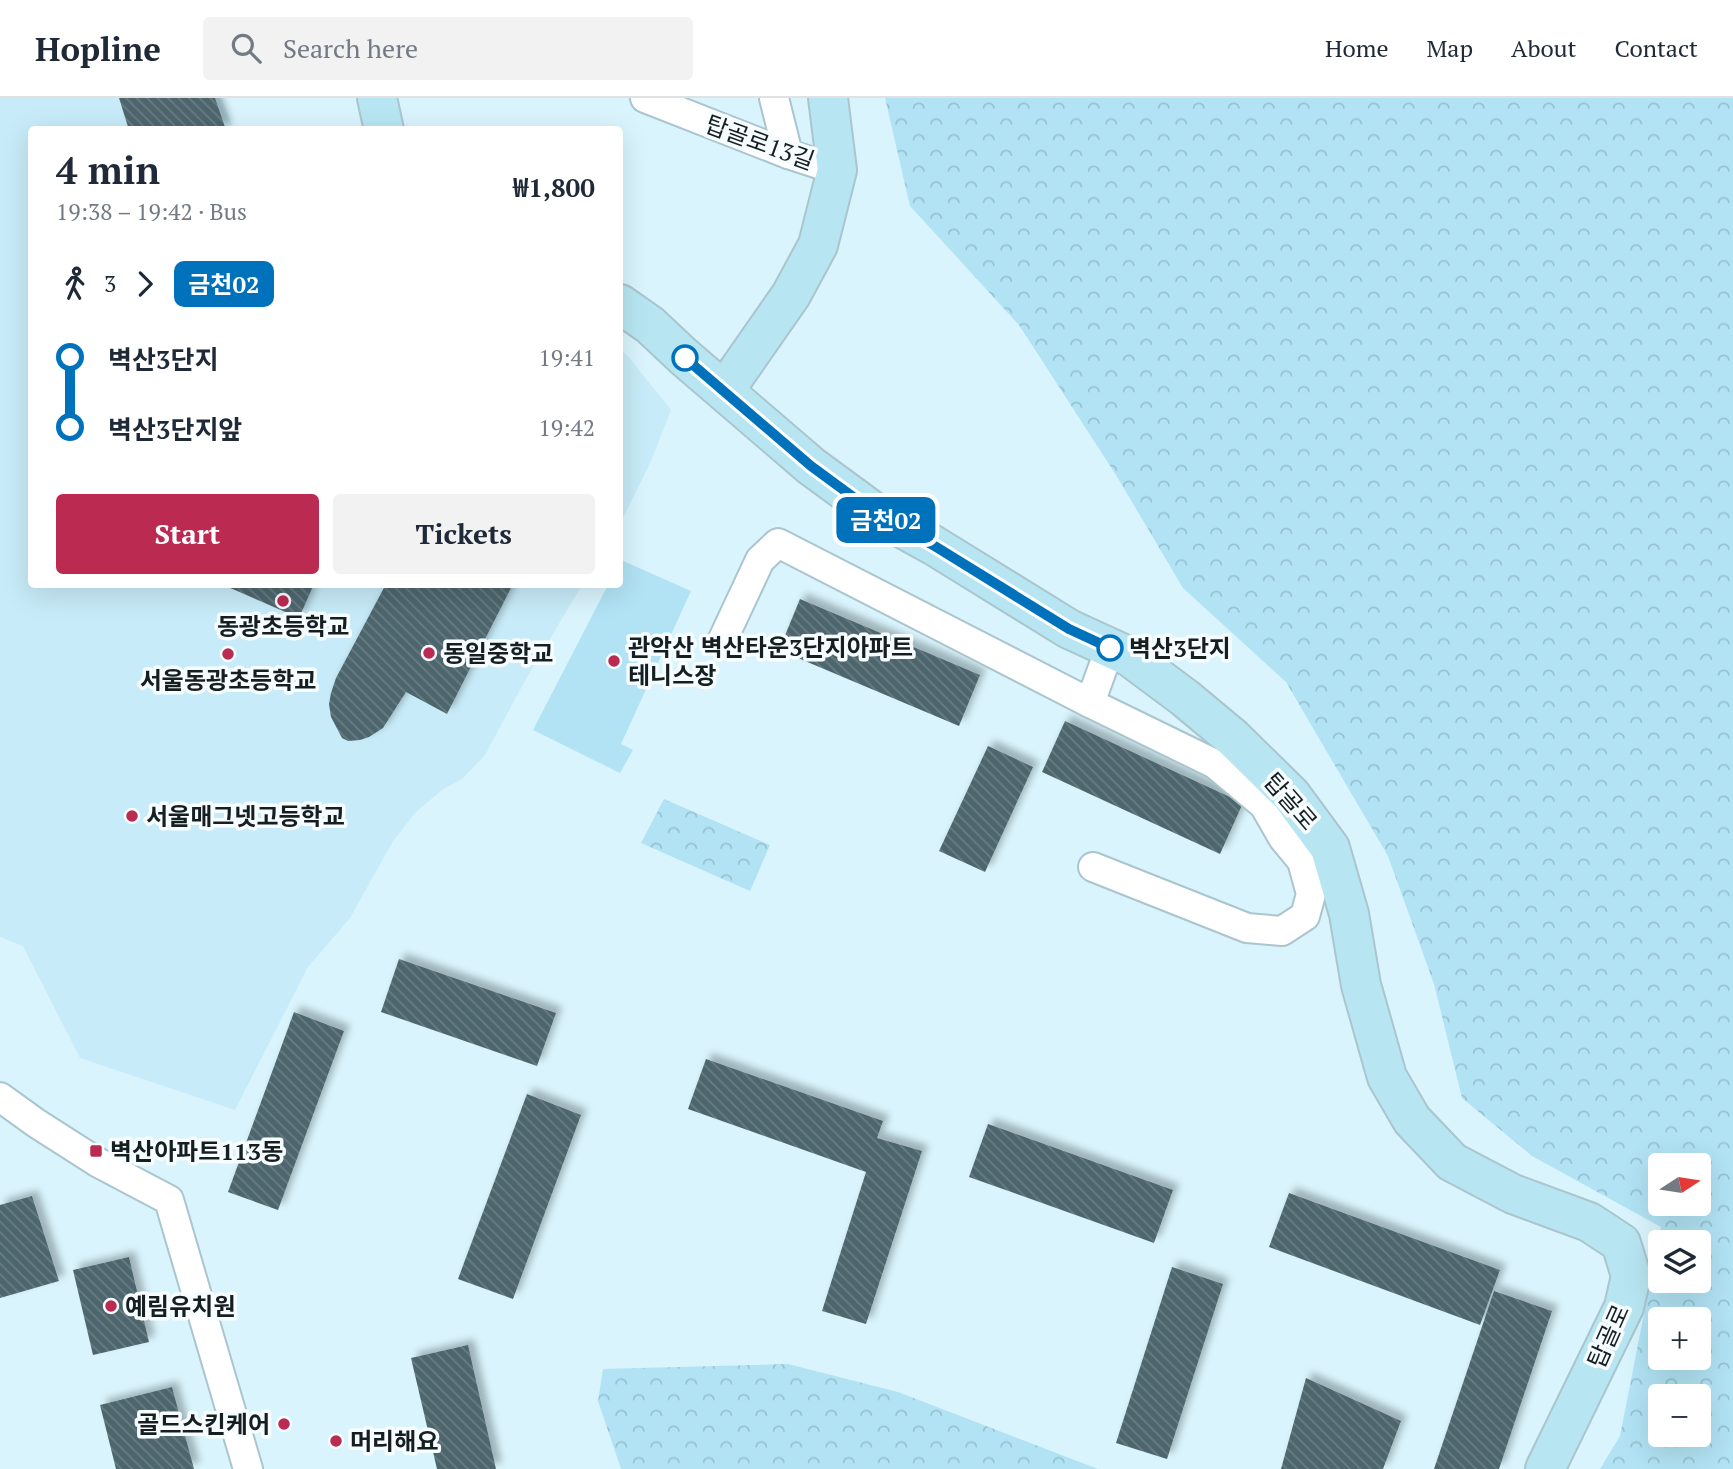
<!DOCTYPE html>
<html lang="en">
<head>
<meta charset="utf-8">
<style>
  :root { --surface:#fff; --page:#f2f2f3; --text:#1f2937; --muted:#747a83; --line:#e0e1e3; --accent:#ba2a51 }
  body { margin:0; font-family:"PT Serif","Noto Sans KR",serif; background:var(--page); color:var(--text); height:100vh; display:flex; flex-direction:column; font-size:26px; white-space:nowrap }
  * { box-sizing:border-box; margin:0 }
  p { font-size:23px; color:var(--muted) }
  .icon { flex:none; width:38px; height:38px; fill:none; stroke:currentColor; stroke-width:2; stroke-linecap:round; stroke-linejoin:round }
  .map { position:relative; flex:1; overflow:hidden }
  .drawer { position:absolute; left:28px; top:28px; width:595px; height:462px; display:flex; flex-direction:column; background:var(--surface); border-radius:7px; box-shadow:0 7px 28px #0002 }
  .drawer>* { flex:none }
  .badge { padding:0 14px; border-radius:10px; font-size:24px; line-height:46px }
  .needle { width:46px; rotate:78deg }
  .buttons { position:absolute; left:1648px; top:1055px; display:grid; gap:14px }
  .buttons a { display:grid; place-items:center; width:63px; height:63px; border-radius:7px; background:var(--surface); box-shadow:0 7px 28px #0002; font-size:35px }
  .map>.badge { position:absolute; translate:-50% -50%; box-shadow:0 0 0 4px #fff }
  .legs { display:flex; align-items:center; gap:10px; height:77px; padding:0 28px; font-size:23px }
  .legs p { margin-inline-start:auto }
  .headline { display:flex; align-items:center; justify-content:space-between; height:119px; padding:0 28px }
  h1 { font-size:38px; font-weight:700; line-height:52px }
  .action { display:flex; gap:14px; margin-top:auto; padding:14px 28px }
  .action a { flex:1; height:80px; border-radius:7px; background:var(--accent); color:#fff; font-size:28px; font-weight:700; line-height:80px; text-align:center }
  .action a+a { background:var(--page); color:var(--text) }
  ul { padding:0 28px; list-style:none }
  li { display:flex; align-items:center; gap:24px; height:70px; font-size:26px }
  li i { display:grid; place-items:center; width:10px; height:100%; margin:0 9px; background:currentColor }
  li i::after { content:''; width:18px; height:18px; margin:-9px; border:5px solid; border-radius:50%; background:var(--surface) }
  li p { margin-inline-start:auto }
  li:first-child i { background:linear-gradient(#0000 50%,currentColor 0) }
  li:last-child i { background:linear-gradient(currentColor 50%,#0000 0) }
  header { display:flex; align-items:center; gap:42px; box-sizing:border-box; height:98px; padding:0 35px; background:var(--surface); border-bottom:2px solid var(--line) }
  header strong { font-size:33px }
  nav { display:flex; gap:38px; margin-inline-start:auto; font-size:24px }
  .search { width:490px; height:63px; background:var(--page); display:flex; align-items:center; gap:18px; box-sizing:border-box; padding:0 24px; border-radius:7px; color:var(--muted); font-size:26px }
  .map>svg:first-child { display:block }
  .built { fill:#c7ebf8 }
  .grass { fill:#b1e3f4 }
  .forest { fill:url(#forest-crowns); fill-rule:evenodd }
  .building { fill:url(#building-back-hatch); filter:url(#shadow) }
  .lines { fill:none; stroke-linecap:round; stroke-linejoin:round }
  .street-casing { stroke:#aac5ce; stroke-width:32 }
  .secondary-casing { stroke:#aac5ce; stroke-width:42 }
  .street { stroke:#fff; stroke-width:28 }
  .secondary { stroke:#b7e6f2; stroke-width:38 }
  .line-1-casing { stroke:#fff; stroke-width:16 }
  .line-1 { stroke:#0072bc; stroke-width:10 }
  .stop-1-dot { fill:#fff; stroke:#0072bc; stroke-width:3.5 }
  .poi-dot { fill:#ba2a51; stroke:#f7fdff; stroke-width:2.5 }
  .labels { text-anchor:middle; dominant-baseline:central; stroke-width:7; stroke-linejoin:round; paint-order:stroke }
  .street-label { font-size:24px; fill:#151f22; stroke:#f7fdff }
  .poi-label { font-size:24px; font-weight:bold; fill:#151f22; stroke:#f7fdff; text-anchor:start }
  .stop-label { font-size:24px; font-weight:bold; fill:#151f22; stroke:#f7fdff; text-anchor:start }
</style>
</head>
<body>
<header>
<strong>Hopline</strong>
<div class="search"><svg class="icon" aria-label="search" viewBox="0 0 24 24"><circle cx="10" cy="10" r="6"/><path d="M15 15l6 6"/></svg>Search here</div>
<nav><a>Home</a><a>Map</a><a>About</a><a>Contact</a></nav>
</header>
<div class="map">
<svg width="1733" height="1371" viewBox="0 0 1733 1371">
  <defs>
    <pattern id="forest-crowns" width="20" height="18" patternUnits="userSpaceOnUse" patternTransform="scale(1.75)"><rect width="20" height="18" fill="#b1e3f4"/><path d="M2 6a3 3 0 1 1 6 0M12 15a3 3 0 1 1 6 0" fill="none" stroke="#97c2d1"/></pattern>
    <pattern id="building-back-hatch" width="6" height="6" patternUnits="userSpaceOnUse" patternTransform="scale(1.75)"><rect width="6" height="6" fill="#4e666e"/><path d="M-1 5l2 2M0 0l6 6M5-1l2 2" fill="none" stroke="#697c82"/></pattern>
    <filter id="shadow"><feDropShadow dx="6" dy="-6" stdDeviation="3.5" flood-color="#0004"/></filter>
  </defs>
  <rect width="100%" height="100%" fill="#d9f4fd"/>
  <!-- built -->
  <g class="built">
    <path d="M0,0H221L234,31L32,32V486L582,487L526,581L485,657L462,681L443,691L415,715L393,743L350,820L308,869L235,1012L80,960L23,848L0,839Z"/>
    <path d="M620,250L631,262L671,312L651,363L620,426Z"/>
  </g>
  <!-- grass -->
  <path class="grass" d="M621,462L691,493L621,646L633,652L620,675L533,632L608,487L620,486V465Z"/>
  <!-- forest -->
  <g class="forest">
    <path d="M885,0H1733V1371H1600L1620,1338L1661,1129L1532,1058L1462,1000L1434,886L1388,758L1286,584L1183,490L1116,377L1019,227L910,108ZM1661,1068H1699V1106H1661ZM1661,1144H1699V1183H1661ZM1661,1222H1699V1260H1661ZM1661,1298H1699V1337H1661Z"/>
    <path d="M664,701L770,747L750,793L641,745Z"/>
    <path d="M788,1266L898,1294L1098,1371H621L598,1303L603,1271Z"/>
  </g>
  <!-- building -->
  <g class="building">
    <path d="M119,0H215L226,32H129Z"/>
    <path d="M221,486H314L299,520Z"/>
    <path d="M386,486H513L447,616L406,594L383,630L369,639L360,642L348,643L342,640L331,619L329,606L331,595L336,580Z"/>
    <path d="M800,501L980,577L959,628L779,552Z"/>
    <path d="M1065,623L1243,705L1220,756L1042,674Z"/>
    <path d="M988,648L1033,669L985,774L939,753Z"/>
    <path d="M399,861L556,915L537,968L381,914Z"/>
    <path d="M294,914L344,933L278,1112L228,1094Z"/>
    <path d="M706,961L883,1023L877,1040L922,1053L866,1226L822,1213L866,1074L688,1011Z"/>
    <path d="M527,996L581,1017L513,1201L458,1181Z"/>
    <path d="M988,1026L1173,1092L1154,1145L969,1079Z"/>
    <path d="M1289,1095L1500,1172L1480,1227L1269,1149Z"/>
    <path d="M32,1098L59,1183L0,1200V1107Z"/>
    <path d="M129,1159L149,1244L93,1257L73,1172Z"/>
    <path d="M1172,1169L1223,1186L1167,1361L1116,1345Z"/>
    <path d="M1494,1193L1552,1213L1499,1371H1434Z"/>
    <path d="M468,1247L496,1371H437L411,1260Z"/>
    <path d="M1306,1280L1401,1323L1383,1371H1281Z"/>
    <path d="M172,1289L194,1371H116L100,1307Z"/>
  </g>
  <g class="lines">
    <defs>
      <g id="street">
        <path d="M645,0L788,56L837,72"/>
        <path d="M774,0L788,56"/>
        <path d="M723,541L760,462L778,445L1090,605L1110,550"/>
        <path d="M1090,605L1215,666L1264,707L1283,740L1302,763L1311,796L1305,818L1282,833L1247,830L1093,769"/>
        <path d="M0,999L36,1025L97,1064L169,1102L248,1371"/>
      </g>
      <g id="secondary">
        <path d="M377,0L384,32"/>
        <path d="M620,206L650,227L683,258L811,368L875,415L933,447L1069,531L1130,559L1185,600L1233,640L1291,697L1330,750L1349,816L1361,887L1387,979L1412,1022L1452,1064L1513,1096L1589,1124L1621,1145L1631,1178L1624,1209L1545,1371"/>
        <path d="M724,293L791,197L818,147L837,72L828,0"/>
      </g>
    </defs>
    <!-- street casing -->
    <use href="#street" class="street-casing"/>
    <!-- secondary casing -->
    <use href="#secondary" class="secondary-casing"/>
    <!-- street -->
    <use href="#street" class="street"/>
    <!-- secondary -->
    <use href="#secondary" class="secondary"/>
  </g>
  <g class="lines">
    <defs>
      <path id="line-1" d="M685,260L811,368L875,415L933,447L1069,531L1110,550"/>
    </defs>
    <!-- line-1 casing -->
    <use href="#line-1" class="line-1-casing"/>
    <!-- line-1 -->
    <use href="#line-1" class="line-1"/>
  </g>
  <!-- markers -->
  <g class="stop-1-dot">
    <circle cx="685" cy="260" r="12"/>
    <circle cx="1110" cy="550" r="12"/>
  </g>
  <g class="poi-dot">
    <circle cx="283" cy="503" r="7"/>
    <circle cx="429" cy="555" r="7"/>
    <circle cx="228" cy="556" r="7"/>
    <circle cx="614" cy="563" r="7"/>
    <circle cx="132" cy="718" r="7"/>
    <rect x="89" y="1046" width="14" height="14" rx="3.5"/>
    <circle cx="111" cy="1208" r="7"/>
    <circle cx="284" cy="1326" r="7"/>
    <circle cx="336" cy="1343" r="7"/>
  </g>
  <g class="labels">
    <!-- street labels -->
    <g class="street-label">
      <text transform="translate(760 44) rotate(20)">탑골로13길</text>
      <text transform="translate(1291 703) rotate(49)">탑골로</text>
      <text transform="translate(1608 1238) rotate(-66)">탑골로</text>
    </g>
    <!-- poi labels -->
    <g class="poi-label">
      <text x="283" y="528" text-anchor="middle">동광초등학교</text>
      <text x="628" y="549">관악산 벽산타운3단지아파트<tspan x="628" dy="28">테니스장</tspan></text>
      <text x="443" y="555">동일중학교</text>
      <text x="228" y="582" text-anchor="middle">서울동광초등학교</text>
      <text x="146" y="718">서울매그넷고등학교</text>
      <text x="110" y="1053">벽산아파트113동</text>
      <text x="125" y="1208">예림유치원</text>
      <text x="270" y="1326" text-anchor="end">골드스킨케어</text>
      <text x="350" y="1343">머리해요</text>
    </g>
    <!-- stop labels -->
    <g class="stop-label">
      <text x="1129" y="550">벽산3단지</text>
    </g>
  </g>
</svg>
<div class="buttons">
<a><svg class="needle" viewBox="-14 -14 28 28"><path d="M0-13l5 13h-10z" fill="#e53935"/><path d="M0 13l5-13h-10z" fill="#747a83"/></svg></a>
<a><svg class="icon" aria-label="layers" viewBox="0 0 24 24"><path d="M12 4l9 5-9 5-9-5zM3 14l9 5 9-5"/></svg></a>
<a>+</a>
<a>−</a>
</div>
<b class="badge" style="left:886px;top:422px;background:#0072bc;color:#fff">금천02</b>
<section class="drawer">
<div class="headline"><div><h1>4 min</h1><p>19:38 – 19:42 · Bus</p></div><b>₩1,800</b></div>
<div class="legs"><svg class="icon" aria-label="walk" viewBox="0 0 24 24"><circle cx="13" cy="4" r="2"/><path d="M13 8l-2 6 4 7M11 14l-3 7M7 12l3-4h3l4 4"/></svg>3<svg class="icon" aria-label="forward" viewBox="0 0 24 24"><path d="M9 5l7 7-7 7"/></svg><b class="badge" style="background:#0072bc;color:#fff">금천02</b></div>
<ul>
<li><i style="color:#0072bc"></i><b>벽산3단지</b><p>19:41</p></li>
<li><i style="color:#0072bc"></i><b>벽산3단지앞</b><p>19:42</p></li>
</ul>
<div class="action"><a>Start</a><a>Tickets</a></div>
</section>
</div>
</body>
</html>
